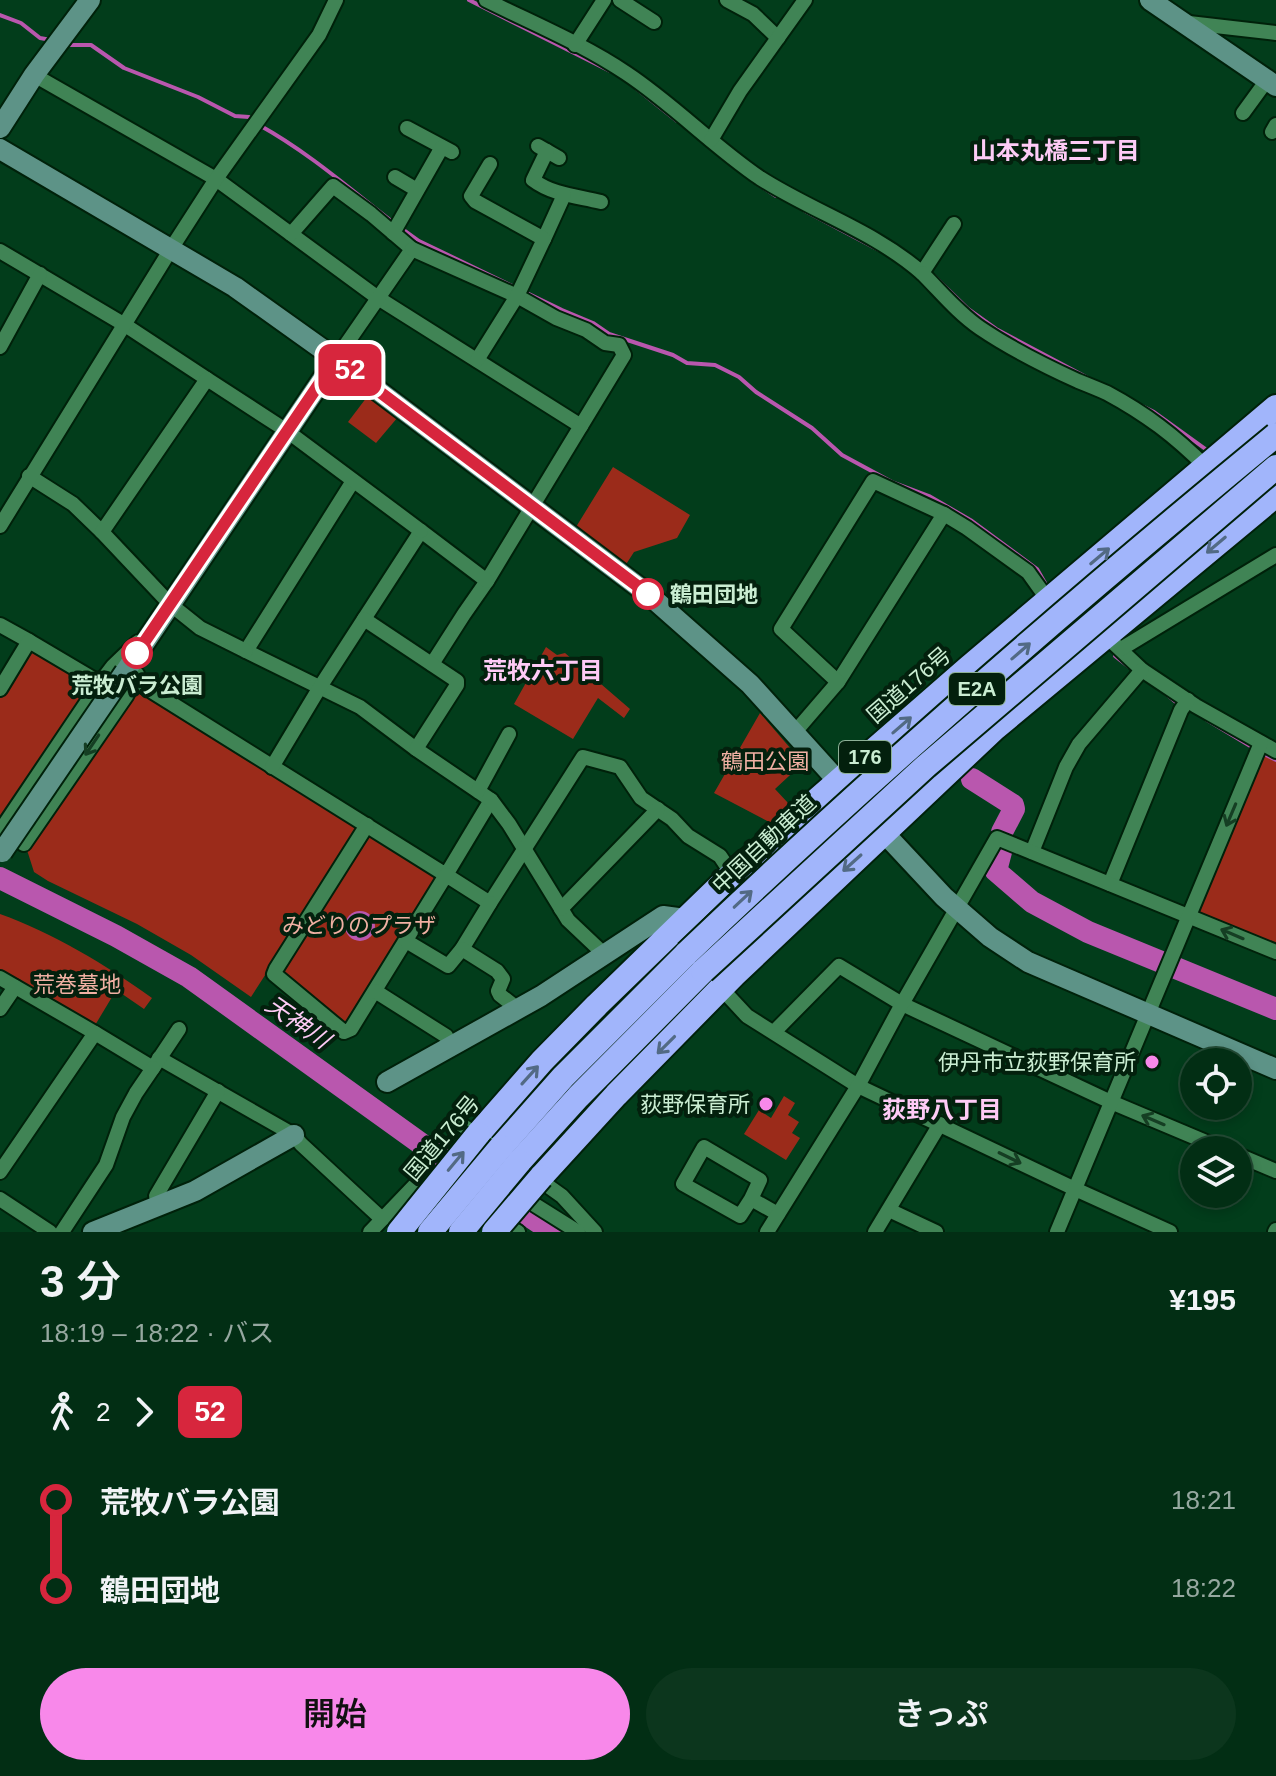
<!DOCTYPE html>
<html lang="ja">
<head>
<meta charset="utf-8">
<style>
  :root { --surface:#022e14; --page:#0c361d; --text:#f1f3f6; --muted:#96a8a0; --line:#234a34; --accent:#f888ea }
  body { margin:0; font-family:Arial,"Noto Sans JP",sans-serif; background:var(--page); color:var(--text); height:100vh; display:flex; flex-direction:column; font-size:30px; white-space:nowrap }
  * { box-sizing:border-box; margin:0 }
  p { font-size:26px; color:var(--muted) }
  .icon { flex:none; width:44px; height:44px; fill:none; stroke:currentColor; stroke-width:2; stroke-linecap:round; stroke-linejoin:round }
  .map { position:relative; height:1232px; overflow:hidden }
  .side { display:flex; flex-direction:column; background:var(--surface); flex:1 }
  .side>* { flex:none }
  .badge { padding:0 16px; border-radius:12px; font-size:28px; line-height:52px }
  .buttons { position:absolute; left:1180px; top:1048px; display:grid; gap:16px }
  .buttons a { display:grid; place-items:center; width:72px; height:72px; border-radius:50%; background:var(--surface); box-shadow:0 4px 12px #0003,0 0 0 2px var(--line); font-size:40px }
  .map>.badge { position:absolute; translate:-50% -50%; box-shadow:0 0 0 4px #fff }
  .legs { display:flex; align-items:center; gap:12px; height:88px; padding:0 40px; font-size:26px }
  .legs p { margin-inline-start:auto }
  .summary { display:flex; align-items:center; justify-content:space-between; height:136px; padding:0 40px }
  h1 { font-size:44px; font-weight:600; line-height:60px }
  .action { display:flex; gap:16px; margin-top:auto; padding:16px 40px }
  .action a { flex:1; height:92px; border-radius:48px; background:var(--accent); color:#111; font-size:32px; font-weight:600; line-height:92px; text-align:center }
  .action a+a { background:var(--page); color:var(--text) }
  ul { padding:0 40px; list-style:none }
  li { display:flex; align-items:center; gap:28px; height:88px; font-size:30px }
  li i { display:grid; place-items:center; width:12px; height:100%; margin:0 10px; background:currentColor }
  li i::after { content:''; width:20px; height:20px; margin:-10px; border:6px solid; border-radius:50%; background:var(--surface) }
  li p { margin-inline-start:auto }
  li:first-child i { background:linear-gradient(#0000 50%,currentColor 0) }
  li:last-child i { background:linear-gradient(currentColor 50%,#0000 0) }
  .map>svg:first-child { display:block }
  .green { fill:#9b2b1a }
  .water { fill:#b957ae }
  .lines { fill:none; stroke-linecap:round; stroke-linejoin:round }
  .stream { stroke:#b957ae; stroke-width:4 }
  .river { stroke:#b957ae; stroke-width:22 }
  .street-casing { stroke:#00210a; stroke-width:18 }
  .secondary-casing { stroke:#00210a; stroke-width:24 }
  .highway-casing { stroke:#00210a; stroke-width:28 }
  .street { stroke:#408455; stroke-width:14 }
  .secondary { stroke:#5d9387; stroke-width:20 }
  .highway { stroke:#a1b5fb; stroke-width:24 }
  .secondary-bridge-casing { stroke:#00210a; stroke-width:24; stroke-linecap:butt }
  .highway-bridge-casing { stroke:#00210a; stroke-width:28; stroke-linecap:butt }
  .secondary-bridge { stroke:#5d9387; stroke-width:20 }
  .highway-bridge { stroke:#a1b5fb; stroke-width:24 }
  .oneway { stroke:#526a84 }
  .oneway2 { stroke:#153e23 }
  .line-1-casing { stroke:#fff; stroke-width:18 }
  .line-1 { stroke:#d7263d; stroke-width:12 }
  .stop-1-dot { fill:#fff; stroke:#d7263d; stroke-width:4 }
  .poi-dot { fill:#f888ea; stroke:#03200d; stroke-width:3 }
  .labels { text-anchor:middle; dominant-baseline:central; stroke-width:8; stroke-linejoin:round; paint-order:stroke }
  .shield { fill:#03200d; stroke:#8eb097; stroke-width:2 }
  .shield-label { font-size:20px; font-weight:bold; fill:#caedd2 }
  .stop-label { font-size:22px; font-weight:bold; fill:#caedd2; stroke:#03200d; text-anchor:start }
  .street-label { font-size:22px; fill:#caedd2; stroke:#03200d }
  .park-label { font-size:22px; fill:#f0b0a3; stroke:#03200d }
  .poi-label { font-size:22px; fill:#caedd2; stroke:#03200d; text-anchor:end }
  .neighbourhood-label { font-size:24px; font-weight:bold; fill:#fecbf6; stroke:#03200d }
  .water-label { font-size:24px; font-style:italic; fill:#feccf6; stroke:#03200d }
</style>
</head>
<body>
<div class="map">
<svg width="1276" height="1232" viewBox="0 0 1276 1232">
  <rect width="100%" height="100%" fill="#023d1b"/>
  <!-- green -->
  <g class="green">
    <path d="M370,393L398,417L376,443L348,422Z"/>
    <path d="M613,467L690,515L677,538L634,552L623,569L577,533L576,527Z"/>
    <path d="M546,647L557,655L565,653L630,709L624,718L598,698L573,739L514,704Z"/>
    <path d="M32,649L90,683L92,688L0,822V698L28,651Z"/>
    <path d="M140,690L357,828V833L251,997L191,955L137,924L48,881L34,872L27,850L135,692Z"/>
    <path d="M760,713L803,763L775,789L789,804L771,823L714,793Z"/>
    <path d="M1265,756L1276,762V949L1196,913L1260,757Z"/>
    <path d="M366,833L437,875L438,881L348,1023L341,1024L280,974Z"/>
    <path d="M0,914C51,932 108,966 152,998L144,1009L112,987L110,991L112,997L94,1027L0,972Z"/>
    <path d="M784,1096L795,1103L788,1115L799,1122L792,1133L800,1138L786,1160L744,1134L759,1110L771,1118Z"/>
  </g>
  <!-- water -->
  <circle class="water" cx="360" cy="926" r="15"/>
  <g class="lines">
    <!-- stream -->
    <g class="stream">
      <path d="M469,0L610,71"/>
      <path d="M0,15L21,23L40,38L51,40"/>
      <path d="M67,45H91L124,68L198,97L235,116L249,117L252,120"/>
      <path d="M637,89L677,121"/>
      <path d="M259,125C308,152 350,189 394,223"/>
      <path d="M753,181L776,196"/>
      <path d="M805,211L879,250"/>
      <path d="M401,228L419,241L562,310L593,323L609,334L673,355L687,363L715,365L739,377L756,392L812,428L842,455L892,482L929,496L972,521L1037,569L1045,583"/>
      <path d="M934,276L968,309L996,329L1088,378"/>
      <path d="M1142,406L1154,412L1211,453"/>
      <path d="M1115,656L1129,667"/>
      <path d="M1165,693L1177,703"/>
      <path d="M1207,720L1252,747"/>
      <path d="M1266,755L1276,760"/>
    </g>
    <!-- river -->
    <g class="river">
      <path d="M972,779L1013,805L1014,809L1002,832"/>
      <path d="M1002,848L996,871L1032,902L1088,932L1276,1009"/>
      <path d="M0,878L116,936L189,977L427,1148L553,1232"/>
    </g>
    <defs>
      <g id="street">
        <path d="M486,0C532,23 583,44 626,73C673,104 713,146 760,178C813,212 874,231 922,273L954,224"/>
        <path d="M620,0L654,22"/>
        <path d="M727,0L753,14L778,38"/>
        <path d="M1189,23L1276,33"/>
        <path d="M575,45L604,0"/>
        <path d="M34,75L216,179L378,298L581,426"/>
        <path d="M1243,113L1267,80"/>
        <path d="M407,128L452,152"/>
        <path d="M1272,132L1276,125"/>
        <path d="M711,140L740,91L805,0"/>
        <path d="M538,146L559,158"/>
        <path d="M547,151L533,180C553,195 577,196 601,202"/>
        <path d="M395,177L417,190"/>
        <path d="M393,233L442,147"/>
        <path d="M291,234L333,186L371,214L412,249L336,359"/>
        <path d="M544,239L564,195"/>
        <path d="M412,249L517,296L556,318L586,330L605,343L619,345L624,355L487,581L464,614L432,664"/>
        <path d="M0,251L125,325L207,379"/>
        <path d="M922,273C941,292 958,313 980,328C1011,349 1045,366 1078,381C1088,385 1098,389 1107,393C1146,414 1175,436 1206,467"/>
        <path d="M0,347L40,274"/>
        <path d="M477,360L517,296L544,239L475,201L471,196L490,164"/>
        <path d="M29,476L73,504L102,532"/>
        <path d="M353,481L246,651L360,707L416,749"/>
        <path d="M0,526L171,249L216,179L319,35L336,0"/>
        <path d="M364,619L421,531L487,581"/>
        <path d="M0,625L29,641"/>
        <path d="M1107,637L1142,670L1196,706L1276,751"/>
        <path d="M1121,649L1276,555"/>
        <path d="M246,651L200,628L170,604L102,532L207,379L287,431L421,531"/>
        <path d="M134,680L446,875L491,800"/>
        <path d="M838,682L944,514"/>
        <path d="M0,689L29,641L100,683L113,666L138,642"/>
        <path d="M795,732L838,682L781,629L873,481L944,514L967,528L1028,572L1048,600"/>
        <path d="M272,767L320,687L364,619L457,681V685L416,749L491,800L509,824L568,920L605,955"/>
        <path d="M478,791L509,734"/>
        <path d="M367,825L276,969L274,974L344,1032L351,1029L446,875L490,903L583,757L620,767L641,798L672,819L688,836L720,856L732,874"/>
        <path d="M0,829L24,844L126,696L137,674"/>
        <path d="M1,830L100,683"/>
        <path d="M1032,852L1066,767L1079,744L1142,670"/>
        <path d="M1110,884L1181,710L1188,700"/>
        <path d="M561,909L658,809"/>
        <path d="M406,941L448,966L462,949L490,903"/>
        <path d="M462,949L497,971L503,979L498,991L500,995L518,1009"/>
        <path d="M0,978L95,1033"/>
        <path d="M721,988L747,1016L858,1086L1075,1189L1170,1232"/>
        <path d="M375,991L446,1036L451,1045"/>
        <path d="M0,1009L15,987"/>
        <path d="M774,1032L839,966L902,1004L1111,1102L1225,1150"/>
        <path d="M159,1058L294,1135L301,1144L382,1219"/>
        <path d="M455,1120L504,1155"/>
        <path d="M1238,1155L1276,1171"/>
        <path d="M0,1172L95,1033L153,1068L179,1029"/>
        <path d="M534,1176L562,1196L595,1232"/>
        <path d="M0,1199L50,1232"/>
        <path d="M751,1199L760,1180L704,1147L683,1184L740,1216L751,1199L778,1214"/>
        <path d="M535,1205L578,1232"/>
        <path d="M159,1206L156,1196L218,1091"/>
        <path d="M889,1210L936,1232"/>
        <path d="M513,1229L518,1232"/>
        <path d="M62,1232L106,1165L123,1117L136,1093L153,1068"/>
        <path d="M370,1232L414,1186L433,1199"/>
        <path d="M767,1232L858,1086L902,1004L997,838L1276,952"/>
        <path d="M875,1232L940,1124"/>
        <path d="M1057,1232L1261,743"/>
        <path d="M1275,1232L1276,1230"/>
      </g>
      <g id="secondary">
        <path d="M1150,0L1276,86"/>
        <path d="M0,128L34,75L90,0"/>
        <path d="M0,149L235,287L336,359L648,594L750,684L847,791"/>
        <path d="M125,672L336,359"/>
        <path d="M873,821L944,897L990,937L1028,962L1276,1069"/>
        <path d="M387,1082L541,996L663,916L685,919"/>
        <path d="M93,1232L195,1191L294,1135"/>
      </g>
      <g id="highway">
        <path d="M478,1134L542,1061L597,1005L732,874L968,668L1276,407"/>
        <path d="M501,1147L563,1077L687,953"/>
        <path d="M519,1162L578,1097L703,971"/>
        <path d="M541,1177L616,1095L734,975L994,729L1276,495"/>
      </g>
    </defs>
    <!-- street casing -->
    <use href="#street" class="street-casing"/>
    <!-- secondary casing -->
    <use href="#secondary" class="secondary-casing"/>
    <!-- highway casing -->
    <use href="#highway" class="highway-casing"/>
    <!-- street -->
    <use href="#street" class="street"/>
    <!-- secondary -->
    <use href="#secondary" class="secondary"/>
    <!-- highway -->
    <use href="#highway" class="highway"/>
    <defs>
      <path id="secondary-bridge" d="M2,852L125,672"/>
      <g id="highway-bridge">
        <path d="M687,953C876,772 1074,601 1276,435"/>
        <path d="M703,971L926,766L1276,467"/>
        <path d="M399,1232L478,1134"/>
        <path d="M430,1232L501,1147"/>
        <path d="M461,1232L519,1162"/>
        <path d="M494,1232L541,1177"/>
      </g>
    </defs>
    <!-- secondary-bridge casing -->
    <use href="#secondary-bridge" class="secondary-bridge-casing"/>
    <!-- highway-bridge casing -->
    <use href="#highway-bridge" class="highway-bridge-casing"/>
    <!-- secondary-bridge -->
    <use href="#secondary-bridge" class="secondary-bridge"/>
    <!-- highway-bridge -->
    <use href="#highway-bridge" class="highway-bridge"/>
  </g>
  <!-- one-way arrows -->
  <defs><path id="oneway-shaft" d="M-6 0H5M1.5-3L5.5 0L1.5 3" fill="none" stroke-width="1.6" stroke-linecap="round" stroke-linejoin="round" transform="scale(2)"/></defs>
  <g class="oneway">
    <use href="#oneway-shaft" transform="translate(1216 545) rotate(140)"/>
    <use href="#oneway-shaft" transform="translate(1100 556) rotate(-40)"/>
    <use href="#oneway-shaft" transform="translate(1021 651) rotate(-41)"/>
    <use href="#oneway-shaft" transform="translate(902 725) rotate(-41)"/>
    <use href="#oneway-shaft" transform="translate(852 863) rotate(138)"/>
    <use href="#oneway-shaft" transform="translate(743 899) rotate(-43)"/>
    <use href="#oneway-shaft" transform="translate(666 1045) rotate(135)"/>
    <use href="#oneway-shaft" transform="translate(530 1075) rotate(-48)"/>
    <use href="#oneway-shaft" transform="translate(456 1161) rotate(-50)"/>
  </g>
  <g class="oneway2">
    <use href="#oneway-shaft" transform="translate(92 745) rotate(124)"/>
    <use href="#oneway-shaft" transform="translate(1231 815) rotate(113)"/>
    <use href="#oneway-shaft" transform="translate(1232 934) rotate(-157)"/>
    <use href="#oneway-shaft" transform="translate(1153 1120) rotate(-157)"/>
    <use href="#oneway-shaft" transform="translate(1010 1158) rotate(26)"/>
  </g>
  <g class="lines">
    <defs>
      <path id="line-1" d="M137,653L336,359L648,594"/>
    </defs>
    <!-- line-1 casing -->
    <use href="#line-1" class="line-1-casing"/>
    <!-- line-1 -->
    <use href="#line-1" class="line-1"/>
  </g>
  <!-- markers -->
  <g class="stop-1-dot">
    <circle cx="648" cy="594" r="14"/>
    <circle cx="137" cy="653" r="14"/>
  </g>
  <g class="poi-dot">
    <circle cx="1152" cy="1062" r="8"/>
    <circle cx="766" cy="1104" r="8"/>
  </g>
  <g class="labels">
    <!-- shield labels -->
    <g class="shield">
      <rect x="949" y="673" width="56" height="32" rx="6"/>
      <rect x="839" y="741" width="52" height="32" rx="6"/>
    </g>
    <g class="shield-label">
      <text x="977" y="689">E2A</text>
      <text x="865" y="757">176</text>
    </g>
    <!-- stop labels -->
    <g class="stop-label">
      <text x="670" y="594">鶴田団地</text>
      <text x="137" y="685" text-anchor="middle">荒牧バラ公園</text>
    </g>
    <!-- street labels -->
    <g class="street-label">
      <text transform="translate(909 685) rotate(-41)">国道176号</text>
      <text transform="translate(764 844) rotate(-43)">中国自動車道</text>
      <text transform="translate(442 1138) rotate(-50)">国道176号</text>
    </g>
    <!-- park labels -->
    <g class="park-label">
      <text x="765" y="761">鶴田公園</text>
      <text x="359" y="925">みどりのプラザ</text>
      <text x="77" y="984">荒巻墓地</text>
    </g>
    <!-- poi labels -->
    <g class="poi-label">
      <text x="1136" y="1062">伊丹市立荻野保育所</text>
      <text x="750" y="1104">荻野保育所</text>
    </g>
    <!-- neighbourhood labels -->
    <g class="neighbourhood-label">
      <text x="1056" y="150">山本丸橋三丁目</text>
      <text x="543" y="670">荒牧六丁目</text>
      <text x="942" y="1109">荻野八丁目</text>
    </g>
    <!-- water labels -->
    <g class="water-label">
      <text transform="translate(298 1022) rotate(35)">天神川</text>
    </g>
  </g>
</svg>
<div class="buttons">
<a><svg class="icon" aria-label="locate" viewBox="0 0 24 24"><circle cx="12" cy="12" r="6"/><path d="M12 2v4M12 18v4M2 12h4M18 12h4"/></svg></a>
<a><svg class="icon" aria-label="layers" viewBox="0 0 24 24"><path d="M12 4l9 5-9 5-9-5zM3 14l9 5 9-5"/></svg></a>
</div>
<b class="badge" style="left:350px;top:370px;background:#d7263d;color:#fff">52</b>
</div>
<section class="side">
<div class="summary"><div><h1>3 分</h1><p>18:19 – 18:22 · バス</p></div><b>¥195</b></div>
<div class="legs"><svg class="icon" aria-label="walk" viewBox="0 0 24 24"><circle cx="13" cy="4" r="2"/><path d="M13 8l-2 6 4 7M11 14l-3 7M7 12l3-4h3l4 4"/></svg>2<svg class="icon" aria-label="forward" viewBox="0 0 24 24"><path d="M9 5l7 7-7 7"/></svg><b class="badge" style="background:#d7263d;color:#fff">52</b></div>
<ul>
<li><i style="color:#d7263d"></i><b>荒牧バラ公園</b><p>18:21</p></li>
<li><i style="color:#d7263d"></i><b>鶴田団地</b><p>18:22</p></li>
</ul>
<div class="action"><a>開始</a><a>きっぷ</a></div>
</section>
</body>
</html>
